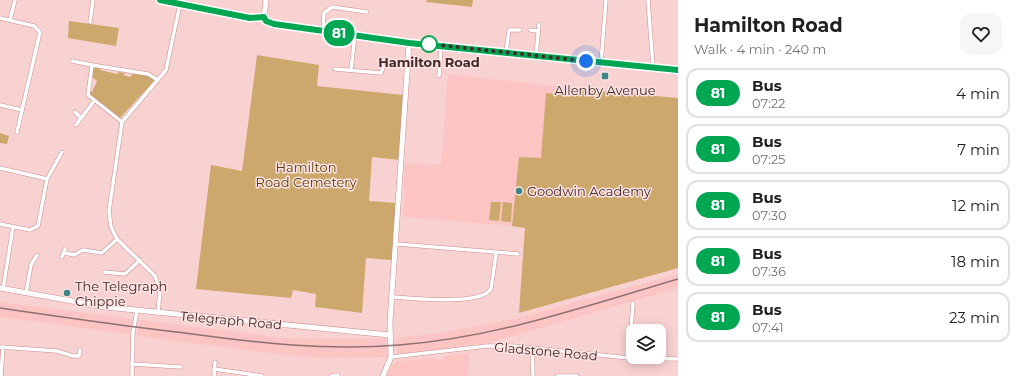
<!DOCTYPE html>
<html lang="en">
<head>
<meta charset="utf-8">
<style>
  :root { --surface:#fff; --page:#f6f6f6; --text:#202124; --muted:#757577; --line:#e0e0e0 }
  body { margin:0; font-family:Montserrat,sans-serif; background:var(--page); color:var(--text); height:100vh; display:flex; flex-direction:column; font-size:15px; white-space:nowrap }
  * { box-sizing:border-box; margin:0 }
  p { font-size:13px; color:var(--muted) }
  .icon { flex:none; width:22px; height:22px; fill:none; stroke:currentColor; stroke-width:2; stroke-linecap:round; stroke-linejoin:round }
  .map { position:relative; flex:1; overflow:hidden }
  .panel { display:flex; flex-direction:column; background:var(--surface); width:340px }
  .panel>* { flex:none }
  .badge { padding:0 8px; border-radius:13px; font-size:14px; line-height:26px }
  .tools { position:absolute; left:626px; top:324px; display:grid; gap:8px }
  .tools a { display:grid; place-items:center; width:40px; height:40px; border-radius:8px; background:var(--surface); box-shadow:0 2px 10px #0003; font-size:20px }
  .you { position:absolute; width:20px; height:20px; margin:-10px; border:3px solid #fff; border-radius:50%; background:#1a73e8; box-shadow:0 0 0 6px #1a73e833 }
  .map>.badge { position:absolute; translate:-50% -50%; box-shadow:0 0 0 2px #fff }
  .round { display:grid; place-items:center; flex:none; width:42px; height:42px; border-radius:12px; background:var(--page) }
  .headline { display:flex; align-items:center; justify-content:space-between; height:68px; padding:0 16px }
  h1 { font-size:19px; font-weight:700; line-height:30px }
  ul { padding:0; list-style:none }
  li { display:flex; align-items:center; gap:12px; height:50px; margin:0 8px 6px; padding:0 8px; border:2px solid var(--line); border-radius:12px }
  li div { flex:1 }
  li b { display:block; font-size:15px }
  li em { font-style:normal }
  li .badge { min-width:44px; font-weight:700; text-align:center }
  main { display:flex; flex:1; min-height:0 }
  .map>svg:first-child { display:block }
  .built { fill:#fcc4c3 }
  .green { fill:#cda86d }
  .lines { fill:none; stroke-linecap:round; stroke-linejoin:round }
  .street-casing { stroke:#c78d8d; stroke-width:4.5 }
  .secondary-casing { stroke:#c78d8d; stroke-width:6 }
  .street { stroke:#fff; stroke-width:3.5 }
  .secondary { stroke:#fff; stroke-width:5 }
  .rail { stroke:#8f7171; stroke-width:1.5 }
  .line-casing { stroke:#fff; stroke-width:9 }
  .line { stroke:#00a651; stroke-width:6 }
  .walk { stroke:#422a2a; stroke-width:4; stroke-dasharray:0 7.2 }
  .stop-dot { fill:#fff; stroke:#00a651; stroke-width:2 }
  .poi-dot { fill:#3d8588; stroke:#fce2e2; stroke-width:1.5 }
  .labels { text-anchor:middle; dominant-baseline:central; stroke-width:3; stroke-linejoin:round; paint-order:stroke }
  .stop-label { font-size:13px; font-weight:bold; fill:#422a2a; stroke:#fce2e2 }
  .poi-label { font-size:13px; fill:#422a2a; stroke:#fce2e2; text-anchor:start }
  .park-label { font-size:13px; fill:#593e07; stroke:#fce2e2 }
  .street-label { font-size:13px; fill:#422a2a; stroke:#fce2e2 }
</style>
</head>
<body>
<main>
<div class="map">
<svg width="678" height="376" viewBox="0 0 678 376">
  <rect width="100%" height="100%" fill="#f8d2d1"/>
  <!-- built -->
  <g class="built">
    <path d="M448,74L641,96L678,268L519,313L525,227L403,217L405,163L441,165Z"/>
    <path d="M678,274V288L527,332L491,342L397,355L395,338L446,332L514,319Z"/>
    <path d="M0,302L131,319L129,334L0,317Z"/>
    <path d="M139,320L285,338L386,339L388,357L329,358L284,355L137,336Z"/>
    <path d="M469,353L468,376H387L392,365L397,361L403,360V363H406V360L433,358L437,360L443,359L444,356Z"/>
  </g>
  <!-- green -->
  <g class="green">
    <path d="M427,0H473L472,7L426,2Z"/>
    <path d="M69,21L119,28L116,46L68,38Z"/>
    <path d="M257,55L319,65L317,86L403,95L400,160L372,157L369,201L397,203L392,260L366,258L362,313L315,307L316,294L293,290L291,298L196,289L211,165L242,171Z"/>
    <path d="M96,67H101L100,70L117,74L119,72L125,73L123,75L130,77L134,73L149,75L154,81L120,118L89,94V90L92,92L97,81L91,76L92,71Z"/>
    <path d="M575,89L678,98V268L519,313L525,228L512,226L519,157L541,158L546,93L574,96Z"/>
    <path d="M0,133L9,136L7,144L0,143Z"/>
    <path d="M491,202H501L499,221L489,220Z"/>
    <path d="M503,202L512,203L511,222L501,221Z"/>
  </g>
  <g class="lines">
    <defs>
      <g id="street">
        <path d="M648,0L653,67"/>
        <path d="M0,18L34,26L40,32L17,132"/>
        <path d="M10,20L15,0"/>
        <path d="M90,22L93,0"/>
        <path d="M530,30L538,31"/>
        <path d="M323,31L324,13L332,7L367,12"/>
        <path d="M506,52L509,30H520"/>
        <path d="M536,55L539,24"/>
        <path d="M72,61L92,65"/>
        <path d="M601,63L606,0"/>
        <path d="M335,69L381,73L384,65L396,66"/>
        <path d="M351,70L355,35"/>
        <path d="M439,76L441,45"/>
        <path d="M0,105L22,110"/>
        <path d="M75,112L81,118"/>
        <path d="M122,122L88,95L92,65L148,74L158,80"/>
        <path d="M76,125L94,101"/>
        <path d="M0,168L47,179"/>
        <path d="M0,224L30,230L38,226L47,179L62,152"/>
        <path d="M397,244L518,254"/>
        <path d="M65,253L74,255L83,250L102,253L117,239"/>
        <path d="M62,257L65,249"/>
        <path d="M104,272L125,274L140,260"/>
        <path d="M3,289L13,227"/>
        <path d="M26,293L31,265L37,255"/>
        <path d="M393,297C412,298 480,306 491,289L496,254"/>
        <path d="M158,313L160,291L155,276L117,239L111,227L109,211L122,122L166,70L180,4"/>
        <path d="M0,347L57,351L73,356H79L80,350"/>
        <path d="M532,347L533,376"/>
        <path d="M391,357L487,346H513L629,358L678,359"/>
        <path d="M629,358L633,303"/>
        <path d="M132,364L181,367"/>
        <path d="M214,369L262,376"/>
        <path d="M1,376L3,347"/>
        <path d="M132,376L133,332L137,311"/>
        <path d="M214,376L215,362"/>
        <path d="M332,376L338,375"/>
        <path d="M557,376H577"/>
      </g>
      <g id="secondary">
        <path d="M160,0L250,18L264,17"/>
        <path d="M264,17L266,21L274,24L409,43L678,70"/>
        <path d="M264,17L266,0"/>
        <path d="M0,288L105,307L390,335"/>
        <path d="M383,376L391,357L390,322L409,43"/>
      </g>
    </defs>
    <!-- street casing -->
    <use href="#street" class="street-casing"/>
    <!-- secondary casing -->
    <use href="#secondary" class="secondary-casing"/>
    <!-- street -->
    <use href="#street" class="street"/>
    <!-- secondary -->
    <use href="#secondary" class="secondary"/>
    <!-- rail -->
    <path class="rail" d="M0,308C62,317 123,326 185,333C257,343 327,351 399,345C495,338 586,306 678,279"/>
  </g>
  <g class="lines">
    <defs>
      <path id="line" d="M160,0L250,18L264,17L266,21L274,24L409,43L678,70"/>
    </defs>
    <!-- line casing -->
    <use href="#line" class="line-casing"/>
    <!-- line -->
    <use href="#line" class="line"/>
    <!-- walk -->
    <path class="walk" d="M429,44L586,61"/>
  </g>
  <!-- markers -->
  <circle class="stop-dot" cx="429" cy="44" r="8"/>
  <g class="poi-dot">
    <rect x="601" y="72" width="8" height="8" rx="2"/>
    <circle cx="519" cy="191" r="4"/>
    <circle cx="67" cy="293" r="4"/>
  </g>
  <g class="labels">
    <!-- stop labels -->
    <g class="stop-label">
      <text x="429" y="62">Hamilton Road</text>
    </g>
    <!-- poi labels -->
    <g class="poi-label">
      <text x="605" y="90" text-anchor="middle">Allenby Avenue</text>
      <text x="527" y="191">Goodwin Academy</text>
      <text x="75" y="286">The Telegraph<tspan x="75" dy="15">Chippie</tspan></text>
    </g>
    <!-- park labels -->
    <g class="park-label">
      <text x="306" y="167">Hamilton<tspan x="306" dy="15">Road Cemetery</tspan></text>
    </g>
    <!-- street labels -->
    <g class="street-label">
      <text transform="translate(231 320) rotate(5)">Telegraph Road</text>
      <text transform="translate(546 351) rotate(5)">Gladstone Road</text>
    </g>
  </g>
</svg>
<div class="tools">
<a><svg class="icon" aria-label="layers" viewBox="0 0 24 24"><path d="M12 4l9 5-9 5-9-5zM3 14l9 5 9-5"/></svg></a>
</div>
<div class="you" style="left:586px;top:61px"></div>
<b class="badge" style="left:339px;top:33px;background:#00a651;color:#fff">81</b>
</div>
<section class="panel">
<div class="headline"><div><h1>Hamilton Road</h1><p>Walk · 4 min · 240 m</p></div><a class="round"><svg class="icon" aria-label="heart" viewBox="0 0 24 24"><path d="M12 20l-8-8c-3-5 5-10 8-4 3-6 11-1 8 4z"/></svg></a></div>
<ul>
<li><span class="badge" style="background:#00a651;color:#fff">81</span><div><b>Bus</b><p>07:22</p></div><em>4 min</em></li>
<li><span class="badge" style="background:#00a651;color:#fff">81</span><div><b>Bus</b><p>07:25</p></div><em>7 min</em></li>
<li><span class="badge" style="background:#00a651;color:#fff">81</span><div><b>Bus</b><p>07:30</p></div><em>12 min</em></li>
<li><span class="badge" style="background:#00a651;color:#fff">81</span><div><b>Bus</b><p>07:36</p></div><em>18 min</em></li>
<li><span class="badge" style="background:#00a651;color:#fff">81</span><div><b>Bus</b><p>07:41</p></div><em>23 min</em></li>
</ul>
</section>
</main>
</body>
</html>
